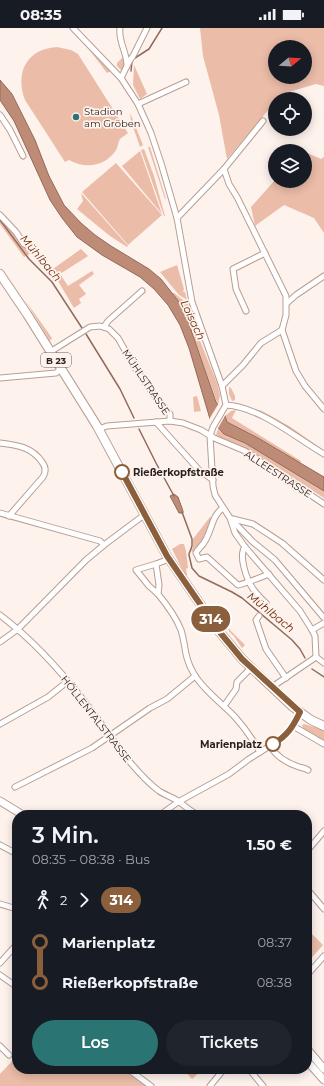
<!DOCTYPE html>
<html lang="de">
<head>
<meta charset="utf-8">
<style>
  :root { --surface:#171b24; --page:#20242c; --text:#f1f3f6; --muted:#9ea1a6; --accent:#2a7473 }
  body { margin:0; font-family:Montserrat,sans-serif; background:var(--page); color:var(--text); height:100vh; display:flex; flex-direction:column; font-size:15px; white-space:nowrap }
  * { box-sizing:border-box; margin:0 }
  p { font-size:13px; color:var(--muted) }
  .icon { flex:none; width:22px; height:22px; fill:none; stroke:currentColor; stroke-width:2; stroke-linecap:round; stroke-linejoin:round }
  .map { position:relative; flex:1; overflow:hidden }
  .panel { position:absolute; left:12px; top:782px; width:300px; height:264px; display:flex; flex-direction:column; background:var(--surface); border-radius:16px; box-shadow:0 2px 10px #0003 }
  .panel>* { flex:none }
  .badge { padding:0 8px; border-radius:13px; font-size:14px; line-height:26px }
  .needle { width:26px; rotate:72deg }
  .buttons { position:absolute; left:268px; top:12px; display:grid; gap:8px }
  .buttons a { display:grid; place-items:center; width:44px; height:44px; border-radius:50%; background:var(--surface); box-shadow:0 2px 10px #0003; font-size:20px }
  .map>.badge { position:absolute; translate:-50% -50%; box-shadow:0 0 0 2px #fff }
  .legs { display:flex; align-items:center; gap:6px; height:44px; padding:0 20px; font-size:13px }
  .legs p { margin-inline-start:auto }
  .summary { display:flex; align-items:center; justify-content:space-between; height:68px; padding:0 20px }
  h1 { font-size:22px; font-weight:600; line-height:30px }
  .cta { display:flex; gap:8px; margin-top:auto; padding:8px 20px }
  .cta a { flex:1; height:46px; border-radius:24px; background:var(--accent); color:#fff; font-size:16px; font-weight:600; line-height:46px; text-align:center }
  .cta a+a { background:var(--page); color:var(--text) }
  ul { padding:0 20px; list-style:none }
  li { display:flex; align-items:center; gap:14px; height:40px; font-size:15px }
  li i { display:grid; place-items:center; width:6px; height:100%; margin:0 5px; background:currentColor }
  li i::after { content:''; width:10px; height:10px; margin:-5px; border:3px solid; border-radius:50%; background:var(--surface) }
  li p { margin-inline-start:auto }
  li:first-child i { background:linear-gradient(#0000 50%,currentColor 0) }
  li:last-child i { background:linear-gradient(currentColor 50%,#0000 0) }
  .status { display:flex; justify-content:space-between; align-items:center; height:28px; padding:0 20px; background:var(--surface); direction:ltr }
  .status svg { height:11px; fill:currentColor }
  .map>svg:first-child { display:block }
  .green { fill:#ebbca8; fill-rule:evenodd }
  .water { fill:#be8b76; stroke:#916b5b }
  .pier { fill:#fef2ed }
  .lines { fill:none; stroke-linecap:round; stroke-linejoin:round }
  .stream { stroke:#916b5b; stroke-width:1.5 }
  .street-casing { stroke:#b99e93; stroke-width:7 }
  .secondary-casing { stroke:#b99e93; stroke-width:9 }
  .primary-casing { stroke:#b99e93; stroke-width:10 }
  .street { stroke:#fff; stroke-width:5 }
  .secondary { stroke:#fff; stroke-width:7 }
  .primary { stroke:#fff; stroke-width:8 }
  .line-1-casing { stroke:#fff; stroke-width:9 }
  .line-1 { stroke:#8b5e3c; stroke-width:6 }
  .poi-dot { fill:#2a7473; stroke:#fef2ed; stroke-width:1.5 }
  .stop-1-dot { fill:#fff; stroke:#8b5e3c; stroke-width:2 }
  .labels { text-anchor:middle; dominant-baseline:central; stroke-width:3.5; stroke-linejoin:round; paint-order:stroke }
  .shield { fill:#fef2ed; stroke:#695e5a; stroke-width:1 }
  .shield-label { font-size:9px; font-weight:bold; fill:#291f1b }
  .poi-label { font-size:10px; fill:#291f1b; stroke:#fef2ed; text-anchor:start }
  .street-label { font-size:10px; fill:#291f1b; stroke:#fef2ed }
  .stop-label { font-size:10px; font-weight:bold; fill:#291f1b; stroke:#fef2ed; text-anchor:start }
  .water-label { font-size:11px; font-style:italic; fill:#6b2b0c; stroke:#fef2ed }
</style>
</head>
<body>
<div class="status"><b>08:35</b><svg viewBox="0 0 49 12"><path d="M0 12V9h3v3zM5 12V6h3v6zM10 12V3h3v9zM15 12V0h3v12zM26 1h20v11H26zM47 4h2v5h-2z"/></svg></div>
<div class="map">
<svg width="324" height="1058" viewBox="0 0 324 1058">
  <rect width="100%" height="100%" fill="#fef2ed"/>
  <!-- green -->
  <g class="green">
    <path d="M200,0H324V58L316,56L282,66L278,71H275V74L227,131L219,87L203,28ZM275,19H305V49H275Z"/>
    <path d="M85,16H86L111,43L107,45Z"/>
    <path d="M57,19L71,22L78,26L128,105C126,107 122,109 120,111C118,114 118,119 116,122C105,139 85,141 69,132L65,134L25,72C15,45 26,21 57,19Z"/>
    <path d="M124,28L126,37L122,43L117,38V35Z"/>
    <path d="M134,37L147,66L140,71L133,57Z"/>
    <path d="M130,85L143,117L140,119L131,93Z"/>
    <path d="M148,119H150L166,171H165Z"/>
    <path d="M144,121L154,148L165,188H164L141,122Z"/>
    <path d="M140,123L162,186L122,138Z"/>
    <path d="M305,124L321,131L324,129V205L314,190L284,177L255,198L251,179L275,152L305,153Z"/>
    <path d="M116,135L162,187L128,217L82,164Z"/>
    <path d="M81,165L128,218L127,219L110,208L77,181L83,173Z"/>
    <path d="M0,189L19,211L30,226L24,229L0,196Z"/>
    <path d="M81,221L88,228L60,246L68,258L92,243L94,246L79,257L86,266L79,271L81,275L74,280L55,248L50,243Z"/>
    <path d="M177,237L184,261L183,264H185L187,272L179,267L160,244Z"/>
    <path d="M172,265H174L188,276L196,303L217,355L220,367L218,377L183,279Z"/>
    <path d="M25,272L52,310L50,313Z"/>
    <path d="M229,359L231,360L235,368V372L232,373L229,366Z"/>
    <path d="M197,368L201,383L194,384L193,369Z"/>
    <path d="M236,382L232,390L301,433L300,435L258,410L227,394L225,388L231,383Z"/>
    <path d="M259,382H260L289,398L322,421H321Z"/>
    <path d="M218,401L224,406L245,415L324,463V470L261,429L222,412L216,407Z"/>
    <path d="M210,489L213,492L205,511L193,524L191,523L193,519V511Z"/>
    <path d="M180,516H184L186,523L188,540L186,541L187,547L186,549L172,521Z"/>
    <path d="M227,599L245,617L242,620L233,607H232L231,605L229,604V602L225,600Z"/>
    <path d="M304,696L324,702V714L304,702L302,697Z"/>
    <path d="M307,901L323,917L307,935Z"/>
    <path d="M17,1028V1041H128L149,1058H0V1046Z"/>
    <path d="M183,1041H194L197,1044L200,1041H203L192,1051Z"/>
  </g>
  <!-- water -->
  <g class="water">
    <path d="M0,52L12,66L35,112L49,148L64,177L81,195L95,207L111,218L149,241L161,251L183,279L216,374L224,385L227,394L258,410L324,449V463L245,415L224,406L210,391L189,320L180,297L168,277L154,261L140,249L102,227L77,209L62,190L50,172L14,93L0,72Z"/>
    <path d="M174,466L178,469L183,483V485H179L170,468Z"/>
  </g>
  <!-- pier -->
  <path class="pier" d="M219,375L226,386L217,402L208,393Z"/>
  <g class="lines">
    <!-- stream -->
    <g class="stream">
      <path d="M135,30L149,21L162,0"/>
      <path d="M131,43L132,33"/>
      <path d="M0,192L29,231L52,254L82,300"/>
      <path d="M86,306L120,361L134,390"/>
      <path d="M139,401L156,435L174,468"/>
      <path d="M182,484L192,511V518L189,526"/>
      <path d="M189,527L192,540L199,548L232,564L242,570L292,612L300,621L305,630"/>
      <path d="M312,641L324,649"/>
    </g>
    <defs>
      <g id="street">
        <path d="M73,0L121,50L138,76L151,105L161,135L177,190L192,274L222,358L226,377L213,399L210,408L213,458L215,467L230,490L235,505L245,519L300,583L312,602L315,608L316,629"/>
        <path d="M120,0C118,13 127,25 127,37"/>
        <path d="M121,50L130,32L133,28L147,0"/>
        <path d="M138,76L186,54"/>
        <path d="M0,87L10,102L23,128"/>
        <path d="M224,141L229,156L237,169L286,268V287L282,302L296,343L305,358L324,381"/>
        <path d="M0,187L16,204L24,216L33,220"/>
        <path d="M177,190L224,141L263,93"/>
        <path d="M287,275L296,267L324,248"/>
        <path d="M246,283L236,261L233,241L265,225"/>
        <path d="M104,299L108,293L142,263"/>
        <path d="M50,324L90,299L100,298L109,301L118,310L135,340L151,363L170,386V393"/>
        <path d="M0,350L56,345L61,341"/>
        <path d="M222,358L243,337L261,315L282,302"/>
        <path d="M226,377C260,379 295,409 324,426"/>
        <path d="M156,394L199,442L213,452"/>
        <path d="M99,401L107,398L170,393L183,395L201,402L214,410L245,423L324,476"/>
        <path d="M0,415C17,417 32,419 42,434C46,439 46,444 43,449L9,488"/>
        <path d="M223,480C212,487 212,502 205,513C203,518 198,520 196,525L199,531L207,529L238,557C241,557 264,548 269,546"/>
        <path d="M0,485L100,513L104,517"/>
        <path d="M231,491L253,514L275,532L324,590"/>
        <path d="M233,491L253,496L282,515L324,552"/>
        <path d="M245,519C238,528 247,552 253,561C257,566 261,571 266,575"/>
        <path d="M169,531L156,536L159,557L158,566C167,577 176,589 181,602C186,618 184,630 194,646C204,663 222,675 235,689C244,699 253,712 260,724"/>
        <path d="M156,536L136,542L149,558L158,566"/>
        <path d="M0,587C32,611 60,642 85,674C106,701 132,743 159,763C165,767 172,769 178,773C185,778 190,783 198,787"/>
        <path d="M259,588L256,592L266,621L286,650"/>
        <path d="M312,602L324,595"/>
        <path d="M0,614L18,601L86,532L104,517L144,487"/>
        <path d="M316,629L324,635"/>
        <path d="M272,659L316,629"/>
        <path d="M224,678L236,661L237,654L251,640"/>
        <path d="M0,696L48,669L68,653"/>
        <path d="M293,698L324,716"/>
        <path d="M270,718C276,728 287,735 299,739C302,740 305,740 308,742"/>
        <path d="M15,759L92,720L150,680L167,671L195,648"/>
        <path d="M160,787L178,774L229,746L249,731L284,709L291,701L300,685"/>
        <path d="M0,817L17,826"/>
        <path d="M307,823L324,803"/>
        <path d="M307,861L324,881"/>
        <path d="M0,876L17,881"/>
        <path d="M0,935L17,916"/>
        <path d="M0,947L17,959"/>
        <path d="M307,947L324,928"/>
        <path d="M0,1018L9,1027"/>
        <path d="M128,1041L151,1058"/>
        <path d="M249,1041L263,1058"/>
        <path d="M210,1058L224,1041"/>
      </g>
      <g id="secondary">
        <path d="M0,773L23,787"/>
        <path d="M307,1021L324,1041"/>
        <path d="M307,1033L324,1052"/>
      </g>
      <path id="primary" d="M0,246L27,286L97,398L167,528L218,602L242,631L293,679L311,692L324,698"/>
    </defs>
    <!-- street casing -->
    <use href="#street" class="street-casing"/>
    <!-- secondary casing -->
    <use href="#secondary" class="secondary-casing"/>
    <!-- primary casing -->
    <use href="#primary" class="primary-casing"/>
    <!-- street -->
    <use href="#street" class="street"/>
    <!-- secondary -->
    <use href="#secondary" class="secondary"/>
    <!-- primary -->
    <use href="#primary" class="primary"/>
  </g>
  <g class="lines">
    <defs>
      <path id="line-1" d="M122,444L167,528L218,602L242,631L300,684C293,699 287,708 273,716"/>
    </defs>
    <!-- line-1 casing -->
    <use href="#line-1" class="line-1-casing"/>
    <!-- line-1 -->
    <use href="#line-1" class="line-1"/>
  </g>
  <!-- markers -->
  <circle class="poi-dot" cx="76" cy="89" r="4"/>
  <g class="stop-1-dot">
    <circle cx="122" cy="444" r="7"/>
    <circle cx="273" cy="716" r="7"/>
  </g>
  <g class="labels">
    <!-- shield labels -->
    <rect class="shield" x="41" y="325" width="30" height="14" rx="3"/>
    <g class="shield-label">
      <text x="56" y="332">B 23</text>
    </g>
    <!-- poi labels -->
    <g class="poi-label">
      <text x="84" y="83">Stadion<tspan x="84" dy="12">am Gröben</tspan></text>
    </g>
    <!-- street labels -->
    <g class="street-label">
      <text transform="translate(146 354) rotate(56)">MÜHLSTRASSE</text>
      <text transform="translate(278 446) rotate(33)">ALLEESTRASSE</text>
      <text transform="translate(96 691) rotate(52)">HÖLLENTALSTRASSE</text>
    </g>
    <!-- stop labels -->
    <g class="stop-label">
      <text x="133" y="444">Rießerkopfstraße</text>
      <text x="262" y="716" text-anchor="end">Marienplatz</text>
    </g>
    <!-- water labels -->
    <g class="water-label">
      <text transform="translate(41 230) rotate(50)">Mühlbach</text>
      <text transform="translate(193 292) rotate(65)">Loisach</text>
      <text transform="translate(271 584) rotate(39)">Mühlbach</text>
    </g>
  </g>
</svg>
<div class="buttons">
<a><svg class="needle" viewBox="-14 -14 28 28"><path d="M0-13l5 13h-10z" fill="#e53935"/><path d="M0 13l5-13h-10z" fill="#9ea1a6"/></svg></a>
<a><svg class="icon" aria-label="locate" viewBox="0 0 24 24"><circle cx="12" cy="12" r="6"/><path d="M12 2v4M12 18v4M2 12h4M18 12h4"/></svg></a>
<a><svg class="icon" aria-label="layers" viewBox="0 0 24 24"><path d="M12 4l9 5-9 5-9-5zM3 14l9 5 9-5"/></svg></a>
</div>
<b class="badge" style="left:211px;top:591px;background:#8b5e3c;color:#fff">314</b>
<section class="panel">
<div class="summary"><div><h1>3 Min.</h1><p>08:35 – 08:38 · Bus</p></div><b>1.50 €</b></div>
<div class="legs"><svg class="icon" aria-label="walk" viewBox="0 0 24 24"><circle cx="13" cy="4" r="2"/><path d="M13 8l-2 6 4 7M11 14l-3 7M7 12l3-4h3l4 4"/></svg>2<svg class="icon" aria-label="forward" viewBox="0 0 24 24"><path d="M9 5l7 7-7 7"/></svg><b class="badge" style="background:#8b5e3c;color:#fff">314</b></div>
<ul>
<li><i style="color:#8b5e3c"></i><b>Marienplatz</b><p>08:37</p></li>
<li><i style="color:#8b5e3c"></i><b>Rießerkopfstraße</b><p>08:38</p></li>
</ul>
<div class="cta"><a>Los</a><a>Tickets</a></div>
</section>
</div>
</body>
</html>
